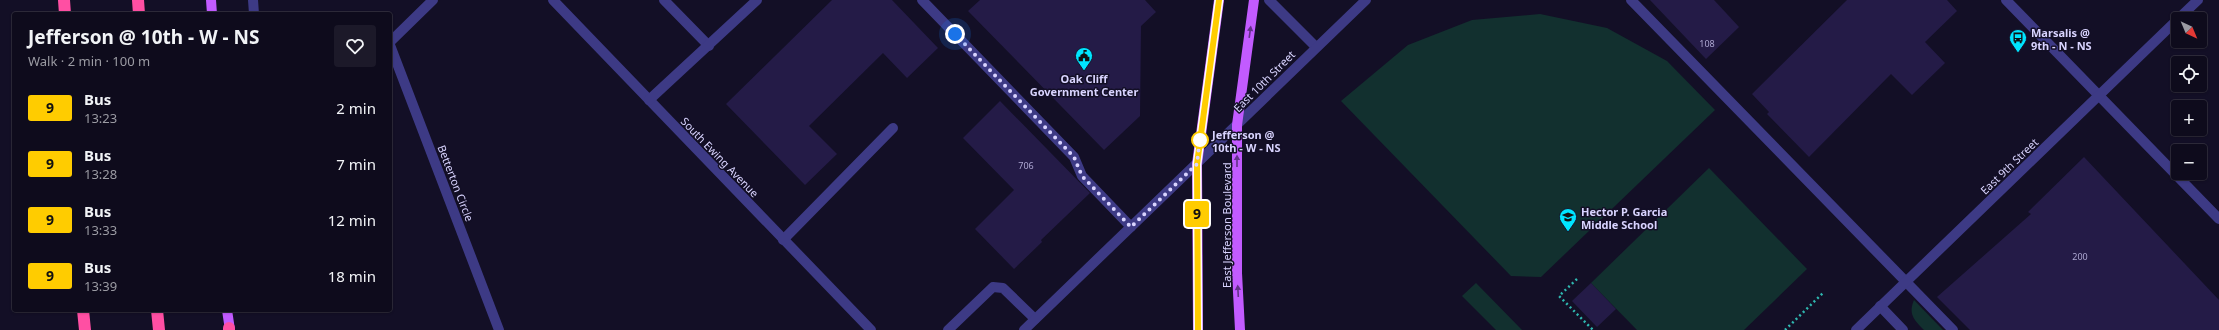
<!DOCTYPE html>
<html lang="en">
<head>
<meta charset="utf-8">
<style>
  :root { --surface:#0e0b1c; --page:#1c1929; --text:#f1f3f6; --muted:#9b9ba3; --line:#2e2b3b }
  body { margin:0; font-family:"Noto Sans",sans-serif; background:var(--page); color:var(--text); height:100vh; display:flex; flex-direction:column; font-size:15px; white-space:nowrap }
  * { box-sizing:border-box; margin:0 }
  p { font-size:13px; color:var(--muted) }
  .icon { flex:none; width:22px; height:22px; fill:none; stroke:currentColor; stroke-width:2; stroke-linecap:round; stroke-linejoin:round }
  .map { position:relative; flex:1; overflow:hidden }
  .panel { position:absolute; left:12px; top:12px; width:380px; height:300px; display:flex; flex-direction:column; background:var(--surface); border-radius:4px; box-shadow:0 1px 3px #0004,0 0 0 1px var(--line) }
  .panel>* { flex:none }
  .badge { padding:0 8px; border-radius:3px; font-size:14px; line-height:26px }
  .needle { width:26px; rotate:136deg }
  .controls { position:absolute; left:2171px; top:12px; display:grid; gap:8px }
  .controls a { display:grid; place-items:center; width:36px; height:36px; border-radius:4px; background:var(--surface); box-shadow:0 1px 3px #0004,0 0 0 1px var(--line); font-size:20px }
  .you { position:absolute; width:20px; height:20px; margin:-10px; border:3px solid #fff; border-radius:50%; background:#1a73e8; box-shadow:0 0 0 6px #1a73e833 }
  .map>.badge { position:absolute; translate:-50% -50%; box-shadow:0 0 0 2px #fff }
  .round { display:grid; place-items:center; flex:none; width:42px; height:42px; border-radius:4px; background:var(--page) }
  .summary { display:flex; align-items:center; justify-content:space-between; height:68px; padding:0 16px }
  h1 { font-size:19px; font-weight:700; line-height:30px }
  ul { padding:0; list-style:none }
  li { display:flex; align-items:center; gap:12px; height:56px; padding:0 16px }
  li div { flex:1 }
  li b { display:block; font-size:15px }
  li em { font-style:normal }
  li .badge { min-width:44px; font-weight:700; text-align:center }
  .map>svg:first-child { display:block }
  .green { fill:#12302f }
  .building { fill:#241b47 }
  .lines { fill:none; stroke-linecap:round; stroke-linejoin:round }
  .path { stroke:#2fb8b0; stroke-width:2.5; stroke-dasharray:2 3; stroke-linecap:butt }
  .minor { stroke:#3d3a85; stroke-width:10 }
  .major { stroke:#c25bff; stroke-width:10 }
  .highway { stroke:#ff4fa3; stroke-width:12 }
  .oneway { fill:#623188 }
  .line-casing { stroke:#fff; stroke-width:9 }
  .line { stroke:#fc0; stroke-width:6 }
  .walk { stroke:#d9d4ff; stroke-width:4; stroke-dasharray:0 7.2 }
  .stop-dot { fill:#fff; stroke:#fc0; stroke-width:2 }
  .labels { text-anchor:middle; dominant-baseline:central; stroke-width:3; stroke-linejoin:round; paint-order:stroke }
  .number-label { font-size:9px; fill:#aca6d1 }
  .poi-label { font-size:11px; font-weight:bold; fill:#d9d4ff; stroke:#130f26; text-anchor:start }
  .street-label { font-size:11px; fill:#d9d4ff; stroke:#130f26 }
  .stop-label { font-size:11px; font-weight:bold; fill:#d9d4ff; stroke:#130f26; text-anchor:start }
</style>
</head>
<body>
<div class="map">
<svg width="2219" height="330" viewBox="0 0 2219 330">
  <rect width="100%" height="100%" fill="#130f26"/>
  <!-- green -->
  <g class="green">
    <path d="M1540,14L1607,28L1667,61L1715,110L1541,277L1511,276L1341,101L1408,45L1472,20Z"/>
    <path d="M1709,168L1807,269L1744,330H1637L1591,283Z"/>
    <path d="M1476,283L1522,330H1496L1462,296Z"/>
    <path d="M1914,300L1943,330H1924C1914,320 1908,314 1914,300Z"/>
  </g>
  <!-- building -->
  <g class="building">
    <path d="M832,0H892L938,48L907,78L883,53L809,126L837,154L805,185L726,104Z"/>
    <path d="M980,0H1145L1156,12L1141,26L1140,116L1104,150L968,11Z"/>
    <path d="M1650,0H1714L1739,27L1706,59Z"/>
    <path d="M1847,0H1947L1957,11L1925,42L1945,63L1912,95L1891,74L1809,157L1767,114L1769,112L1752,94Z"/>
    <path d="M1000,101L1090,193L1041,240L1042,242L1014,269L975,229L1014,190L963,138Z"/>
    <path d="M2084,157L2219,300V330H1970L1937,297L2031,214L2028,212Z"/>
    <path d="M1591,283L1616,309L1597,327L1572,301Z"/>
  </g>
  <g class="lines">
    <!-- path -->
    <g class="path">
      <path d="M1577,279L1559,296L1593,330"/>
      <path d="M1785,330L1824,292"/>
    </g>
    <!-- minor -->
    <g class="minor">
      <path d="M253,0L254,14"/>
      <path d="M553,0L871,330"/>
      <path d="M664,0L709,46"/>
      <path d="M922,0L1074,157L1082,176L1131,227"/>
      <path d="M1269,0L1316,47"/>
      <path d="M1631,0L1953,330"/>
      <path d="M2006,0L2219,219"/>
      <path d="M2178,19L2198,0"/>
      <path d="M390,42L433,0"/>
      <path d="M390,45L499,330"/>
      <path d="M649,100L757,0"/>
      <path d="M783,240L893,128"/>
      <path d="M1880,306L1903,330"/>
      <path d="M948,330L993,287L1003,288L1035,319"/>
      <path d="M1024,330L1366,0"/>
      <path d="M1856,330L2178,19"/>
    </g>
    <!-- major -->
    <g class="major">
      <path d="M211,0L212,14"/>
      <path d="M227,310L230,330"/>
      <path d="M1198,330L1197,164L1219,0"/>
      <path d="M1240,330L1237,273V125L1254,0"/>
    </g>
    <!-- highway -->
    <g class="highway">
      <path d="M64,0L65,14"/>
      <path d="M138,0L139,14"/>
      <path d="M83,310L85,330"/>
      <path d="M157,310L159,330"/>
      <path d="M229,328V330"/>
    </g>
  </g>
  <!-- one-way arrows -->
  <defs><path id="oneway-solid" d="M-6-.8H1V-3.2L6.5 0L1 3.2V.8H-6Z"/></defs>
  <g class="oneway">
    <use href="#oneway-solid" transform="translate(1250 32) rotate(-82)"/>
    <use href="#oneway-solid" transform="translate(1237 161) rotate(-90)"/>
    <use href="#oneway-solid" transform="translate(1238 291) rotate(-93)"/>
  </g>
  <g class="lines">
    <defs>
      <path id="line" d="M1198,330L1197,164L1219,0"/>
    </defs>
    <!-- line casing -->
    <use href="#line" class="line-casing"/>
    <!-- line -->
    <use href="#line" class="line"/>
    <!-- walk -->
    <path class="walk" d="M955,34L1074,157L1082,176L1131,227L1197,164L1200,136V140"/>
  </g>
  <!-- icons -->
  <defs>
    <symbol id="bus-pin" viewBox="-11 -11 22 30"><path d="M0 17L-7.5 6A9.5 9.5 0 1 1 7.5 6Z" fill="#00e5ff" stroke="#130f26"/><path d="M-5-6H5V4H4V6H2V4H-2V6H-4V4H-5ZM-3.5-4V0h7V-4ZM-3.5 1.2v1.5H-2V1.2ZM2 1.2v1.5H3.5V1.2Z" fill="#111"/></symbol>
    <symbol id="civic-pin" viewBox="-11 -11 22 30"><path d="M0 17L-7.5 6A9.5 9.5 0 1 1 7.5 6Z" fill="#00e5ff" stroke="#130f26"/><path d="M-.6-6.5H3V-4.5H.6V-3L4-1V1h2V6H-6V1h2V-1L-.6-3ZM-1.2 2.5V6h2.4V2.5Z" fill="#111"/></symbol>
    <symbol id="school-pin" viewBox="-11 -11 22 30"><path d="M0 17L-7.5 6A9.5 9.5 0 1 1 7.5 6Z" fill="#00e5ff" stroke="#130f26"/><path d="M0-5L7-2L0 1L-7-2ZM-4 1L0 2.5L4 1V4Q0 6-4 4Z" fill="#111"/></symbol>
  </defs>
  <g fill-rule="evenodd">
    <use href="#bus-pin" x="2008" y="28" width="20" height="27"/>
    <use href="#civic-pin" x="1074" y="46" width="20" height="27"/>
    <use href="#school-pin" x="1558" y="207" width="20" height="27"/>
  </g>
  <!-- markers -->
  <circle class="stop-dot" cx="1200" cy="140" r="8"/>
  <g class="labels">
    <!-- number labels -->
    <g class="number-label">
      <text x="1707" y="43">108</text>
      <text x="1026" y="165">706</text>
      <text x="2080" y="256">200</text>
    </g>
    <!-- poi labels -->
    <g class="poi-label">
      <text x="2031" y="32">Marsalis @<tspan x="2031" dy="13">9th - N - NS</tspan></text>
      <text x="1084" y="78" text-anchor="middle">Oak Cliff<tspan x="1084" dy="13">Government Center</tspan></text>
      <text x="1581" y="211">Hector P. Garcia<tspan x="1581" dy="13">Middle School</tspan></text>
    </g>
    <!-- street labels -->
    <g class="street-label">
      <text transform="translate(1264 81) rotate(-45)">East 10th Street</text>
      <text transform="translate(720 157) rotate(46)">South Ewing Avenue</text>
      <text transform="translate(2009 166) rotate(-44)">East 9th Street</text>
      <text transform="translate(456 183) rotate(69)">Betterton Circle</text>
      <text transform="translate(1226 225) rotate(-90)">East Jefferson Boulevard</text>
    </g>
    <!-- stop labels -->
    <g class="stop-label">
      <text x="1212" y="134">Jefferson @<tspan x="1212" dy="13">10th - W - NS</tspan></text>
    </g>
  </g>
</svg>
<div class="controls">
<a><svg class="needle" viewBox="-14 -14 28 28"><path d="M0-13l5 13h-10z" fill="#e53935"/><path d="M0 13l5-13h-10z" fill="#9b9ba3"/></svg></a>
<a><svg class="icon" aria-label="locate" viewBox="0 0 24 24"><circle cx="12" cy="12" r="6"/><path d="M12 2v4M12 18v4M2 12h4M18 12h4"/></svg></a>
<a>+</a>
<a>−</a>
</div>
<div class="you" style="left:955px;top:34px"></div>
<b class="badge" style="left:1197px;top:214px;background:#fc0;color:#111">9</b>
<section class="panel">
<div class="summary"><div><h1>Jefferson @ 10th - W - NS</h1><p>Walk · 2 min · 100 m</p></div><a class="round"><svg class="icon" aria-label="heart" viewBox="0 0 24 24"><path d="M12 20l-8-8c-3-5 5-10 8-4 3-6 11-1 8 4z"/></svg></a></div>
<ul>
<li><span class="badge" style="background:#fc0;color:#111">9</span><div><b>Bus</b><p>13:23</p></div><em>2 min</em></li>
<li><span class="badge" style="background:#fc0;color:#111">9</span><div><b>Bus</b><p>13:28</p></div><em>7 min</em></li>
<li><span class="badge" style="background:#fc0;color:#111">9</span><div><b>Bus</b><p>13:33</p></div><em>12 min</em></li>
<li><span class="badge" style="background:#fc0;color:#111">9</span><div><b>Bus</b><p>13:39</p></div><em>18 min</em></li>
</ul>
</section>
</div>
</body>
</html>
